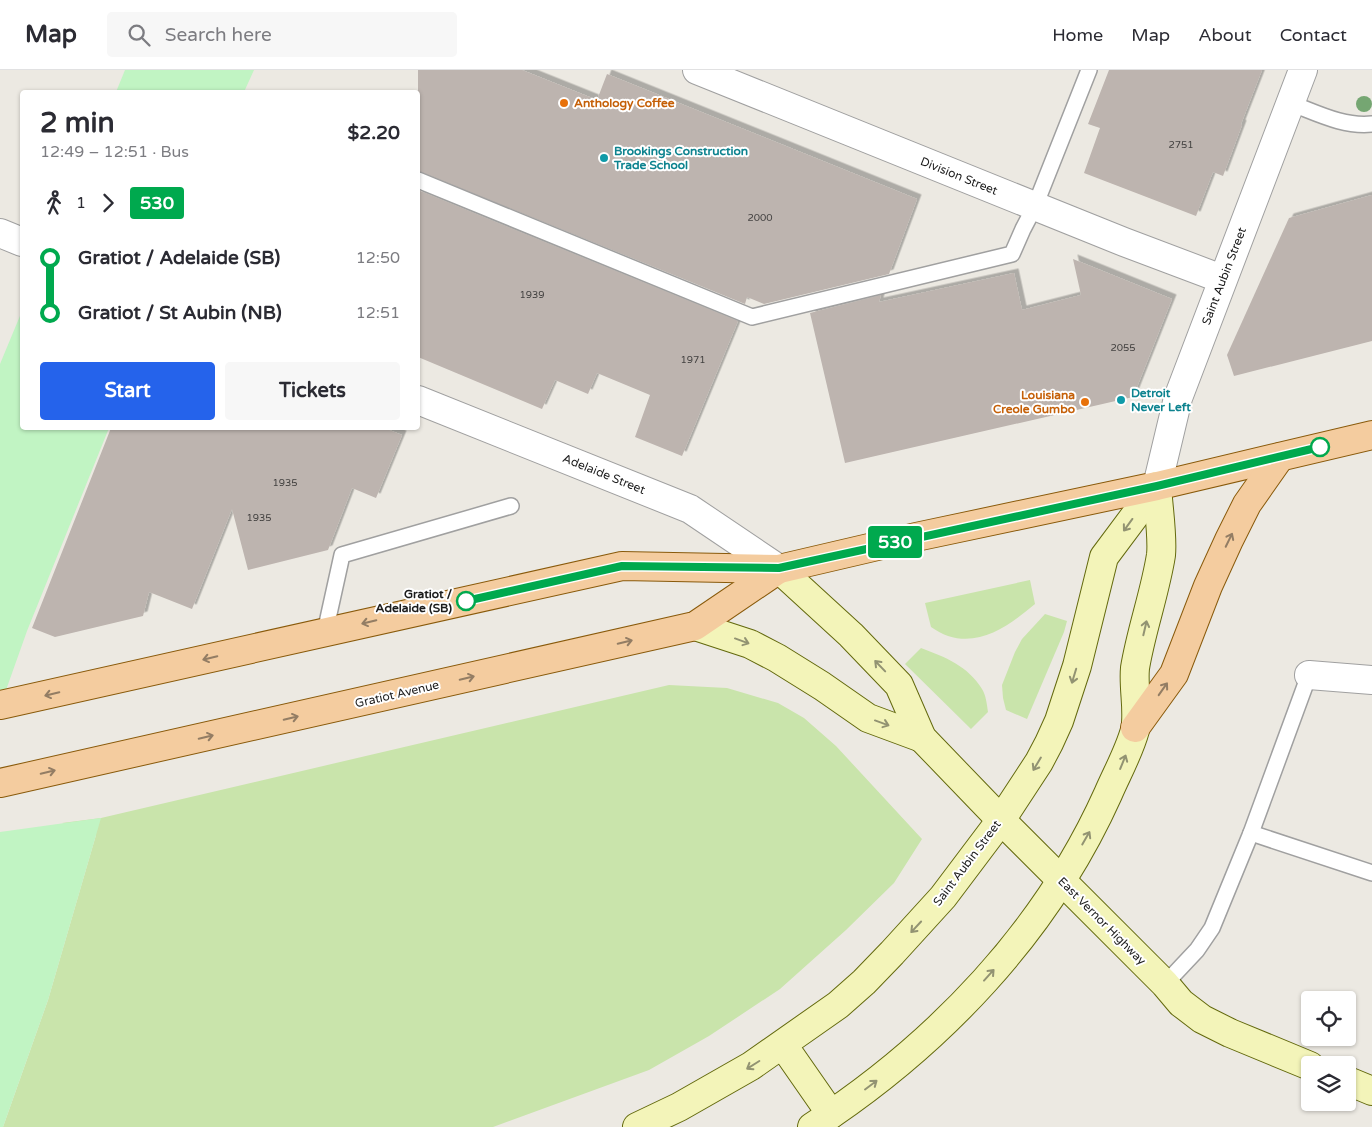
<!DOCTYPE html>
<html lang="en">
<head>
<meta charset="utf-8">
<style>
  :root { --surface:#fff; --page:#f7f7f7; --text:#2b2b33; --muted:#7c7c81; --line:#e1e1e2; --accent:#2563eb }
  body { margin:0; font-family:"Varela Round",sans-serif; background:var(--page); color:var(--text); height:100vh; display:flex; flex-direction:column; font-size:19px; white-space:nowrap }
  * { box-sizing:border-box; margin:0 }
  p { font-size:16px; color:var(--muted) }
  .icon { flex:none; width:28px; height:28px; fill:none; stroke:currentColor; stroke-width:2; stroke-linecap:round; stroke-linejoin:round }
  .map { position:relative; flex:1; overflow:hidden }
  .drawer { position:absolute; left:20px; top:20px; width:400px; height:340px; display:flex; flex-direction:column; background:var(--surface); border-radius:5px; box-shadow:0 1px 4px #0004 }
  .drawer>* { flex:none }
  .badge { padding:0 10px; border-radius:4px; font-size:18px; line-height:32px }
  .controls { position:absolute; left:1301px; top:921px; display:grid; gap:10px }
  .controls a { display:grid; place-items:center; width:55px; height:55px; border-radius:5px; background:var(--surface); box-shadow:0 1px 4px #0004; font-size:25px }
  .map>.badge { position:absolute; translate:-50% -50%; box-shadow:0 0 0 2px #fff }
  .legs { display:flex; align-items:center; gap:8px; height:55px; padding:0 20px; font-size:16px }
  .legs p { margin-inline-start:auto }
  .head { display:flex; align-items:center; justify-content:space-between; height:85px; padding:0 20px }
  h1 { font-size:28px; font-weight:700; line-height:38px }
  .cta { display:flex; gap:10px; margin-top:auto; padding:10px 20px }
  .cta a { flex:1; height:58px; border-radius:5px; background:var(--accent); color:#fff; font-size:20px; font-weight:700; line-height:58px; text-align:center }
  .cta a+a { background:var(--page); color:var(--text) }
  ul { padding:0 20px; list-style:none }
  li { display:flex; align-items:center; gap:18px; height:55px; font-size:19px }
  li i { display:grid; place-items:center; width:8px; height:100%; margin:0 6px; background:currentColor }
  li i::after { content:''; width:12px; height:12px; margin:-6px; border:4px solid; border-radius:50%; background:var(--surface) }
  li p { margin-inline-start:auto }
  li:first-child i { background:linear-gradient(#0000 50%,currentColor 0) }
  li:last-child i { background:linear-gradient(currentColor 50%,#0000 0) }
  header { display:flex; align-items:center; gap:30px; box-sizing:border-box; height:70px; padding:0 25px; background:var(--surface); border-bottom:1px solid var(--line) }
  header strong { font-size:24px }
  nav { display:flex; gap:28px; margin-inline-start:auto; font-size:18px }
  .search { width:350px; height:45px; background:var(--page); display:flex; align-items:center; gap:12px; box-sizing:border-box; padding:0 18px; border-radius:5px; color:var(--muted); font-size:19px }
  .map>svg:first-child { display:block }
  .grass { fill:#c9e4ab }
  .park { fill:#c1f4c3 }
  .building { fill:#bdb4af; filter:url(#shadow) }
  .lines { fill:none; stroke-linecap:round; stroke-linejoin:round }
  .lane-casing { stroke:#a0a0a0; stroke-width:18 }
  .street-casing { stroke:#a0a0a0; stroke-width:30 }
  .secondary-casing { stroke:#63690d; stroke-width:30 }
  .primary-casing { stroke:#895a0b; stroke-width:30 }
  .lane { stroke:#fff; stroke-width:15 }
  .street { stroke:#fff; stroke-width:28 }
  .secondary { stroke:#f3f4b9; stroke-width:28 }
  .primary { stroke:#f4cc9f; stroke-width:28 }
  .tree { fill:#75a672 }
  .oneway { stroke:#929372 }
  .oneway2 { stroke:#937d64 }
  .line-1-casing { stroke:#fff; stroke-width:11 }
  .line-1 { stroke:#00a94e; stroke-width:8 }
  .food-dot { fill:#e8710a; stroke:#fff; stroke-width:2 }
  .culture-dot { fill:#0f9aa8; stroke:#fff; stroke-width:2 }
  .stop-1-dot { fill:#fff; stroke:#00a94e; stroke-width:2.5 }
  .labels { text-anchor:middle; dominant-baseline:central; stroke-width:4; stroke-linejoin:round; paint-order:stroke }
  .number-label { font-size:10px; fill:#444241 }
  .food-label { font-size:12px; font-weight:bold; fill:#c56008; stroke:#fff; text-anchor:start }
  .culture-label { font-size:12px; font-weight:bold; fill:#0d838f; stroke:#fff; text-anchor:start }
  .street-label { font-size:12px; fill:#1c1c1c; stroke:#fff }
  .stop-label { font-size:12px; font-weight:bold; fill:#1c1c1c; stroke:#fff; text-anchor:end }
</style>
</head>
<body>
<header>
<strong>Map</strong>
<div class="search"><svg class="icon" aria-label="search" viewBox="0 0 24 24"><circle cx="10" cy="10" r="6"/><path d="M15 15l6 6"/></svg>Search here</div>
<nav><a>Home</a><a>Map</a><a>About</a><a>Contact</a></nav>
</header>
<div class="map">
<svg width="1372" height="1057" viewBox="0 0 1372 1057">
  <defs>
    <filter id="shadow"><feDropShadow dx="4.5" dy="-4.5" stdDeviation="0" flood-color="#0004"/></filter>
  </defs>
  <rect width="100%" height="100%" fill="#ece9e2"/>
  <!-- grass -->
  <g class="grass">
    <path d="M1030,510L1035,534C1011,554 982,577 948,566C942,564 936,560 931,557L925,533Z"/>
    <path d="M1045,544L1067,551L1064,562L1027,649L1006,640L1003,628L1002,615L1015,582L1022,569Z"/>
    <path d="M921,578C945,587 968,596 982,619C986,625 987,635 988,642L971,659L905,594Z"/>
    <path d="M669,615L727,618L778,633L804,648L836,676L922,769L894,813L846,860L780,919L709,966L649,1000L493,1057H3L48,930L96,765L62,753L101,748Z"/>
  </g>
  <!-- park -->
  <g class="park">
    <path d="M125,0H254L244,22H116Z"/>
    <path d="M22,241V358H109L27,561L0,637V294Z"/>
    <path d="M101,748L48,930L3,1057H0V762Z"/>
  </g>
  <!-- building -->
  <g class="building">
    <path d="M418,0H522L597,30L607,4L917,129L889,204L764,234L747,227L745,234L418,101Z"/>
    <path d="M1109,0H1262L1241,54L1242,55L1223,106L1213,102L1196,146L1084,103L1100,58L1088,54Z"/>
    <path d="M418,120L738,251L682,386L635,367L650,325L597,303L588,324L555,310L542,339L418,287Z"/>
    <path d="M1372,125V271L1234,306L1227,285L1289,148Z"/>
    <path d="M1073,189L1172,229L1133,327L845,393L810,243L881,225L879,232L1014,203L1022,240L1081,225Z"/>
    <path d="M111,358H384L402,365L376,428L352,418L328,480L248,500L232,439L192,539L149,522L143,546L55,567L32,558Z"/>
  </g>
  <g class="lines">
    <defs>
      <g id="lane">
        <path d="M1290,33C1317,43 1343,57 1372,54"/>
        <path d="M418,110L752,247L1012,184L1023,159L1035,136L1089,0"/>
        <path d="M325,562L342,485L511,436"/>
        <path d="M1251,763L1372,803"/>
        <path d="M1165,914L1197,880L1212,858L1251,763L1309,605"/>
      </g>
      <g id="street">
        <path d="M697,0L1124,172L1222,209"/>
        <path d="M0,163L22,172"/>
        <path d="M418,330L690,439L779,499"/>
        <path d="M1157,416L1178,328L1303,0"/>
        <path d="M1309,605L1372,610"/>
      </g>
      <g id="secondary">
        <path d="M779,499L851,565L899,615L922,668L1001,750L1165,914L1181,933L1202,949L1230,963L1310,996"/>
        <path d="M695,556L750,574L777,588L822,616L868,648L922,668"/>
        <path d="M783,975L831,1044"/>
        <path d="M1348,1011L1372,1021"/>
        <path d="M637,1057L679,1037L751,996L838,935L864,912L892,883L943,827L1001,750L1039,692L1049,673L1059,651L1077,596L1104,487L1157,416"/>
        <path d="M812,1057C938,975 1046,862 1108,724C1117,703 1129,682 1135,660C1139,642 1133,618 1135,598C1141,561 1155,523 1161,485C1163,467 1158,435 1157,416"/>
      </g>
      <g id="primary">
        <path d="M0,635L622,496L779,499L916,467L1157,416L1372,365"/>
        <path d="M1135,658L1174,604L1208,516L1229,470L1247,434L1280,387"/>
        <path d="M0,713L695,556L779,499"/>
      </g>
    </defs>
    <!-- lane casing -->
    <use href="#lane" class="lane-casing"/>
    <!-- street casing -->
    <use href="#street" class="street-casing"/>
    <!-- secondary casing -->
    <use href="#secondary" class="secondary-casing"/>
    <!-- primary casing -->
    <use href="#primary" class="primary-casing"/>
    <!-- lane -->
    <use href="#lane" class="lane"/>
    <!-- street -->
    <use href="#street" class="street"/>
    <!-- secondary -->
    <use href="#secondary" class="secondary"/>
    <!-- primary -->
    <use href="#primary" class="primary"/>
  </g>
  <!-- trees -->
  <circle class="tree" cx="1364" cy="34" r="8"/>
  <!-- one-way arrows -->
  <defs><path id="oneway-shaft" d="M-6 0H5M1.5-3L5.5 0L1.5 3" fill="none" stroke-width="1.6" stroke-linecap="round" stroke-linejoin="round" transform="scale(1.25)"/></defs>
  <g class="oneway">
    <use href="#oneway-shaft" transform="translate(1128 455) rotate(126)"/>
    <use href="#oneway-shaft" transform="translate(1145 558) rotate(-77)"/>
    <use href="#oneway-shaft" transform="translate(742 571) rotate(20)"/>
    <use href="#oneway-shaft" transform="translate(880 596) rotate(-134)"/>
    <use href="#oneway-shaft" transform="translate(1074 606) rotate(107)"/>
    <use href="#oneway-shaft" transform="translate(882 653) rotate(20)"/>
    <use href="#oneway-shaft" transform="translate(1123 692) rotate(-68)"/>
    <use href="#oneway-shaft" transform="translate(1037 694) rotate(121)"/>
    <use href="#oneway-shaft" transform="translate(1086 768) rotate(-60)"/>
    <use href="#oneway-shaft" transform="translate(916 857) rotate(133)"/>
    <use href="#oneway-shaft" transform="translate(989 905) rotate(-48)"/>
    <use href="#oneway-shaft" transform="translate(753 995) rotate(148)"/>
    <use href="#oneway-shaft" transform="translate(871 1015) rotate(-37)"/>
  </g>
  <g class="oneway2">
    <use href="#oneway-shaft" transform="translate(1229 470) rotate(-64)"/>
    <use href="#oneway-shaft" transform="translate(369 552) rotate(167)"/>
    <use href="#oneway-shaft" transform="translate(625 572) rotate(-13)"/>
    <use href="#oneway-shaft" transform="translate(210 588) rotate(167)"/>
    <use href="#oneway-shaft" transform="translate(467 608) rotate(-13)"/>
    <use href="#oneway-shaft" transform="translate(1163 619) rotate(-55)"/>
    <use href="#oneway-shaft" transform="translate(52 624) rotate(167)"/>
    <use href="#oneway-shaft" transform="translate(291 648) rotate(-13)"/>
    <use href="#oneway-shaft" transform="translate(206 667) rotate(-13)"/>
    <use href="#oneway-shaft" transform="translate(48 702) rotate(-13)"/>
  </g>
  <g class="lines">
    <defs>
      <path id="line-1" d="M466,531L622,496L779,498L1157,416L1320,377"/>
    </defs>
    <!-- line-1 casing -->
    <use href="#line-1" class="line-1-casing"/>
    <!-- line-1 -->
    <use href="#line-1" class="line-1"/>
  </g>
  <!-- markers -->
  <g class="food-dot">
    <circle cx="564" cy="33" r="5"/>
    <circle cx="1085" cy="332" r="5"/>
  </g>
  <g class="culture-dot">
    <circle cx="604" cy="88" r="5"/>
    <circle cx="1121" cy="330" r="5"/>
  </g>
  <g class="stop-1-dot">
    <circle cx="1320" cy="377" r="9"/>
    <circle cx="466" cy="531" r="9"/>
  </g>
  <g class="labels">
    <!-- number labels -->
    <g class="number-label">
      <text x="1181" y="75">2751</text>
      <text x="760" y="148">2000</text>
      <text x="532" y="225">1939</text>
      <text x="1123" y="278">2055</text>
      <text x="693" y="290">1971</text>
      <text x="285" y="413">1935</text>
      <text x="259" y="448">1935</text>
    </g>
    <!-- food labels -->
    <g class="food-label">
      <text x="574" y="33">Anthology Coffee</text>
      <text x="1075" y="325" text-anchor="end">Louisiana<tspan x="1075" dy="14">Creole Gumbo</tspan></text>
    </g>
    <!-- culture labels -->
    <g class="culture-label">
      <text x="614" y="81">Brookings Construction<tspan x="614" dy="14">Trade School</tspan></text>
      <text x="1131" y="323">Detroit<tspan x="1131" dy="14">Never Left</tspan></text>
    </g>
    <!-- street labels -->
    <g class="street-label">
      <text transform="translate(959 106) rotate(22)">Division Street</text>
      <text transform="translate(1224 206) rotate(-69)">Saint Aubin Street</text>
      <text transform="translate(604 404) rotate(22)">Adelaide Street</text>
      <text transform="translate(397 624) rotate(-13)">Gratiot Avenue</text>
      <text transform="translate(967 793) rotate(-53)">Saint Aubin Street</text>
      <text transform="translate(1102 851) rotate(45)">East Vernor Highway</text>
    </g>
    <!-- stop labels -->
    <g class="stop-label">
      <text x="452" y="524">Gratiot /<tspan x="452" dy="14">Adelaide (SB)</tspan></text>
    </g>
  </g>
</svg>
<div class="controls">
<a><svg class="icon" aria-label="locate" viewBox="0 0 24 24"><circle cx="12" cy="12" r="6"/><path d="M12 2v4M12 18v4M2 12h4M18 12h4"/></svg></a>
<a><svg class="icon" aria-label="layers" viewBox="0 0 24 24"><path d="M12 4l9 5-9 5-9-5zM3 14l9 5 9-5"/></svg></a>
</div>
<b class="badge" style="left:895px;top:472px;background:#00a94e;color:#fff">530</b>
<section class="drawer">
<div class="head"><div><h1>2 min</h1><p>12:49 – 12:51 · Bus</p></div><b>$2.20</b></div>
<div class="legs"><svg class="icon" aria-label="walk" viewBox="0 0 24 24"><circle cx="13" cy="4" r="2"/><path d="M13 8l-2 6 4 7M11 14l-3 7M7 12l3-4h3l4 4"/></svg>1<svg class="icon" aria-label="forward" viewBox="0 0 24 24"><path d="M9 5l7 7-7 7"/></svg><b class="badge" style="background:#00a94e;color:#fff">530</b></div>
<ul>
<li><i style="color:#00a94e"></i><b>Gratiot / Adelaide (SB)</b><p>12:50</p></li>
<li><i style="color:#00a94e"></i><b>Gratiot / St Aubin (NB)</b><p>12:51</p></li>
</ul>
<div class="cta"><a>Start</a><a>Tickets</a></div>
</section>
</div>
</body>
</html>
